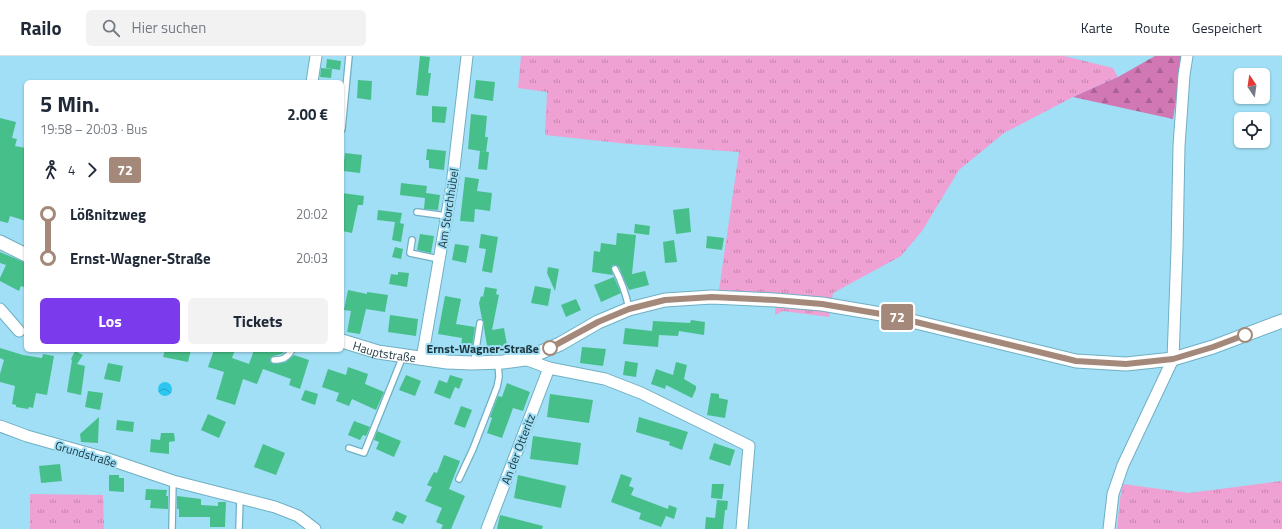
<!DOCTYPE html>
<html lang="de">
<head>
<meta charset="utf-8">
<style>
  :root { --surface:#fff; --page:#f2f2f3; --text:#1f2937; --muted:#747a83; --line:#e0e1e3; --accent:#7c3aed }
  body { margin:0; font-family:"Titillium Web",sans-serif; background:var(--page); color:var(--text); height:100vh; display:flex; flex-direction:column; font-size:15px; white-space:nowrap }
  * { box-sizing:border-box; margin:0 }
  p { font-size:13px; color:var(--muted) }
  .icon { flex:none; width:22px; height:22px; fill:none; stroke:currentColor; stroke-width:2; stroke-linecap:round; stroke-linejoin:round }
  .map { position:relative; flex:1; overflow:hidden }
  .panel { position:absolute; left:24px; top:24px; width:320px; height:272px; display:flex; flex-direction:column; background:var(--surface); border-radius:6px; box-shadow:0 1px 3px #0004 }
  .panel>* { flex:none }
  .badge { padding:0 8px; border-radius:3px; font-size:14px; line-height:26px }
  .needle { width:26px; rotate:347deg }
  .fabs { position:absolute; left:1234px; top:12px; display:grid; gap:8px }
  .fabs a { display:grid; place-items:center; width:36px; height:36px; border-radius:6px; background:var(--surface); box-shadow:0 1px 3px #0004; font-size:20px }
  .map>.badge { position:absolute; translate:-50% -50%; box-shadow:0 0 0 2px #fff }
  .legs { display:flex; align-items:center; gap:6px; height:44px; padding:0 16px; font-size:13px }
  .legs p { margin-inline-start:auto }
  .summary { display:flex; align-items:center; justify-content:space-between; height:68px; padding:0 16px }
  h1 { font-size:22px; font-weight:700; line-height:30px }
  .button { display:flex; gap:8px; margin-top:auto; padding:8px 16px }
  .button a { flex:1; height:46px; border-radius:6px; background:var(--accent); color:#fff; font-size:16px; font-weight:700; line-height:46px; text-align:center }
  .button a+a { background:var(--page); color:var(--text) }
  ul { padding:0 16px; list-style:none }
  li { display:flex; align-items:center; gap:14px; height:44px; font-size:15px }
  li i { display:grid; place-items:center; width:6px; height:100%; margin:0 5px; background:currentColor }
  li i::after { content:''; width:10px; height:10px; margin:-5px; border:3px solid; border-radius:50%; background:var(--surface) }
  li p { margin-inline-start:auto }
  li:first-child i { background:linear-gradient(#0000 50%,currentColor 0) }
  li:last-child i { background:linear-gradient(currentColor 50%,#0000 0) }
  header { display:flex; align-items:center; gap:24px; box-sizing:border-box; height:56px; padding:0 20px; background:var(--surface); border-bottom:1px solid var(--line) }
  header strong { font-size:19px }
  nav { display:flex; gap:22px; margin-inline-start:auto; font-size:14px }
  .search { width:280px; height:36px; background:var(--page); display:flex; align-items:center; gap:10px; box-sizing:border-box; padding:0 14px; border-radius:6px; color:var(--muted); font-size:15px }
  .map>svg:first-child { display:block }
  .grass { fill:url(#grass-tufts) }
  .forest { fill:url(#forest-firs) }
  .water { fill:url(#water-waves) }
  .building { fill:#47bf8a }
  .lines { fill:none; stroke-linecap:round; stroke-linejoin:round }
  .service-casing { stroke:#70afc3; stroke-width:8 }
  .minor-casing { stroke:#70afc3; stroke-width:13 }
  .tertiary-casing { stroke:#70afc3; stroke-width:15 }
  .service { stroke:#fff; stroke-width:5.5 }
  .minor { stroke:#fff; stroke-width:11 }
  .tertiary { stroke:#fff; stroke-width:13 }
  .line-1-casing { stroke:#fff; stroke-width:9 }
  .line-1 { stroke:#a4897a; stroke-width:6 }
  .stop-1-dot { fill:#fff; stroke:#a4897a; stroke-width:2 }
  .labels { text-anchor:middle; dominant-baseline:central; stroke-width:4; stroke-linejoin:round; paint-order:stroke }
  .street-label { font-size:12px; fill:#1c363f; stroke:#a0dff5 }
  .stop-label { font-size:12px; font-weight:bold; fill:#1c363f; stroke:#a0dff5; text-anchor:end }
</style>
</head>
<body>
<header>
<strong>Railo</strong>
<div class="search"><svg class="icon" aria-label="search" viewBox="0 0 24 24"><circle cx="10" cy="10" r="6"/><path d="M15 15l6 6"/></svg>Hier suchen</div>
<nav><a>Karte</a><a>Route</a><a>Gespeichert</a></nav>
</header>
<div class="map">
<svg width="1282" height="473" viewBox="0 0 1282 473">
  <defs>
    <pattern id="grass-tufts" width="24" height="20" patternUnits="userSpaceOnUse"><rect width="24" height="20" fill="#efa1d3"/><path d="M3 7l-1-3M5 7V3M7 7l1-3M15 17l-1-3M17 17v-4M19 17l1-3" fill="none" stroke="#c184ad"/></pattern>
    <pattern id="forest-firs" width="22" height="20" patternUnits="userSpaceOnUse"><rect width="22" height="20" fill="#d177b3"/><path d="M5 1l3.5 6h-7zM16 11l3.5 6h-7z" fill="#a96293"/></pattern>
    <pattern id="water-waves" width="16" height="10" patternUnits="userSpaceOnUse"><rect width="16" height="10" fill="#2cc7f0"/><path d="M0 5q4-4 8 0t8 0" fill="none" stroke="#25a2c4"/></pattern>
  </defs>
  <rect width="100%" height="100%" fill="#a0dff5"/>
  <!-- grass -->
  <g class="grass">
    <path d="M521,0H1064L1113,12L1118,21L1073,41L1004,77L959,114L922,175L901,200L833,237L829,261L783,255L775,259L776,238L719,234L739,96L629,88L545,79L547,36L518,32Z"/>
    <path d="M1282,425V473H1117L1120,443L1123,428L1189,437Z"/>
    <path d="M30,438L103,439L104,473H30Z"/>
  </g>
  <!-- forest -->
  <path class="forest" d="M1155,0H1183L1173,63L1073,41L1118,21Z"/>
  <!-- water -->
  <circle class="water" cx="165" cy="333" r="7"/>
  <!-- building -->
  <g class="building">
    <path d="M420,0L430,1L428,17H431L428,40L416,39Z"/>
    <path d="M327,3L341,5L340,14L326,12Z"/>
    <path d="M321,12L332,13L331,22L320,21Z"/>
    <path d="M358,24L372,25L371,44L357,42Z"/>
    <path d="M476,24L495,26L493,45L474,42Z"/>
    <path d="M432,50L447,51L445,67L432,66Z"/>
    <path d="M471,58L487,60L485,81H488L486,96L468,93Z"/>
    <path d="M0,62L16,66L12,82L17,83L15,90L26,92V165L10,160L8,167L0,165Z"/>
    <path d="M427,93L446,95L444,114L429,112V104H426Z"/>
    <path d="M480,95L489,96L487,114L478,113Z"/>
    <path d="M345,97L362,99L360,117L343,115Z"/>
    <path d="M465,121L479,123L477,135L492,137L490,155L475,153L474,166L460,165Z"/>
    <path d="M401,127L427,130L426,137L440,139L438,154L424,153L425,142L400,139Z"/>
    <path d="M342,137L364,140L363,149H358L352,177L342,175Z"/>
    <path d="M689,152L691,176L676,178L673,154Z"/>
    <path d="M378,154L402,157L400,167L395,166L404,168L401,186L392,184L395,166L377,164Z"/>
    <path d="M635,168L650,170L649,179L634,177Z"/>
    <path d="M617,177L636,179L632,218L645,215L649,229L629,234L621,216L619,211L616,209H613L611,212L613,219L592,216L594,195L600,196L601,187L616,189Z"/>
    <path d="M420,178L434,180L431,197L417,194Z"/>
    <path d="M481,178L498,181L492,217L482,215L486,193L479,192Z"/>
    <path d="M707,180L724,182L722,194L706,192Z"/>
    <path d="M674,184L677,206L665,207L663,186Z"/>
    <path d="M455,188L469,190L466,207L452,204Z"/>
    <path d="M395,191L403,193L401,203L392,201Z"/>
    <path d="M0,196L26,207V232L21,230L19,235L0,225V222L6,209L0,207Z"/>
    <path d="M548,211L559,213L555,235L547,217Z"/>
    <path d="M398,216L409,217L407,231L389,228L391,218L398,219Z"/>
    <path d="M614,221L621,237L601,246L594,229Z"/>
    <path d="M535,230L551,233L548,250L531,247Z"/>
    <path d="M485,231L497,233L496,238L499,239L492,274L504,272L507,289L489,292L488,295L484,272V266L482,263L479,247L481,240L483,241Z"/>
    <path d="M348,234L367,238V236L388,239L385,256L366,253L360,278L347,276L351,255L344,254Z"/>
    <path d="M445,240L461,243L456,268L475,271L472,291L461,289L462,282L438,278Z"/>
    <path d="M576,243L581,254L566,261L561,249Z"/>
    <path d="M390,259L418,263L416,280L388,276Z"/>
    <path d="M691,264L705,266L704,279L679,275L678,280L659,279L658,291L623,288L625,272L652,275L653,265L690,267Z"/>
    <path d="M582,291L606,293L603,310L580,307Z"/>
    <path d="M0,292L23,299L42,302L43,298L54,300L47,339L36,337L33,352L29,351L28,353L16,351V349L12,348L15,330L0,326V318L4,304L0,302Z"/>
    <path d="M165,294H191L188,306L163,301Z"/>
    <path d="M214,294H235L232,302L249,308L254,294H286L282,298L273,300L270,302V306L274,308L286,306L294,299L309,304L300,333L289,329L291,323L263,313L257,328L243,323L235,349L216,343L224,316L208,311Z"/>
    <path d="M75,295L83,299L77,308L85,310L81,339L67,336L72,304L71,303Z"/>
    <path d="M625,305L638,307L636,321L623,319Z"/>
    <path d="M676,306L687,309L684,323L696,330V333L692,342L666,329L665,333L651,328L656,313L673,319Z"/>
    <path d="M108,307L123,310L120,326L104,323Z"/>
    <path d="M348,311L368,318L365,328L384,336L376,354L352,343L349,350L336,345L339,337L322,331L328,313L346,319Z"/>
    <path d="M406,319L421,325L415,340L399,334Z"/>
    <path d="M450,319L463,323L459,333L455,331L450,343L434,337L439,324L447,327Z"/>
    <path d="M507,327L530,336L523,355L513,352L502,382L487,377L492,362L490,361L498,340L502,341Z"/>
    <path d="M305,334L318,338L315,349L301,344Z"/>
    <path d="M88,335L103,337L100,354L85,351Z"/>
    <path d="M711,337L719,338V342L728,344L725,362L707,359Z"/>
    <path d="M550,338L593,344L589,367L547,361Z"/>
    <path d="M461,350L472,354L465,372L454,368Z"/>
    <path d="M208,358L226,366L219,382L201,374Z"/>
    <path d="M99,361L98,387L81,386L80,378Z"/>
    <path d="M639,361L688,376L682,394L669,389L670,386L636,376Z"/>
    <path d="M117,364L134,366L133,376L116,374Z"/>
    <path d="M354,365L370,371L366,380L363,379L360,384L348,379Z"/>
    <path d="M377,375L401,385L394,401L376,393L379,386L374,384Z"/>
    <path d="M161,377H174L175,385L169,386V398L150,396L151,383L160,384Z"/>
    <path d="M533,380L581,387L578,409L530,403Z"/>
    <path d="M714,387L735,394L730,410L709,403Z"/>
    <path d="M263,388L285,397L276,419L254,411Z"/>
    <path d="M444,399L460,405L449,433L465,440L451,473H441L443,469L436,466L442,452L425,445L432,431L427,429L434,416L437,417Z"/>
    <path d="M60,408L62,425L41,427L39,410Z"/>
    <path d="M621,418L632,422L629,430L634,432L631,439L668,453L666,459L669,449L677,452L674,463L666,460L661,471L639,463L641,457L611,446Z"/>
    <path d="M109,419H119V422H124V436L109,435Z"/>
    <path d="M518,419L566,430L561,452L514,442Z"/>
    <path d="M712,428H724L722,443L711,442Z"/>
    <path d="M146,433L167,434L166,440H168V453L150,452L151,444H145Z"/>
    <path d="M177,440L201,443V449L218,450V446H226L225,471H210V461H179V453H177Z"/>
    <path d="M717,444L728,445L727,454H725L723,473H705L706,461L715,462Z"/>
    <path d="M396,455L407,460L403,468L392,464Z"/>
    <path d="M500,459L543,470L542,473H497Z"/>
  </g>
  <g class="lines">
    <defs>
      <g id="service">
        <path d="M342,73L349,0"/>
        <path d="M417,156L447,160"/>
        <path d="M412,184L410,197L439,203"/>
        <path d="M615,213C622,226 626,239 629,252"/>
        <path d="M274,304C283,304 287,302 292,294"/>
        <path d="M474,306L480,267"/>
        <path d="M349,392L364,397L403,300"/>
        <path d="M459,423L473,393L497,331L499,321L498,306"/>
        <path d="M172,473L173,425"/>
        <path d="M239,473L240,442"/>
      </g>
      <g id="minor">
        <path d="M312,26L316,0"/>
        <path d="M0,253L19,275"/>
        <path d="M422,303L452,129L467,0"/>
        <path d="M525,303L549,312L605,323L641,337L749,390L742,473"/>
        <path d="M0,370L27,380L105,402L173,425L275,451L298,460L315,473"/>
        <path d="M487,473L549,312"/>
        <path d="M1109,473L1113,438L1123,409L1173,303L1177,193L1179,90L1184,19L1187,0"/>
      </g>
      <g id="tertiary">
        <path d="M0,186L26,199"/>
        <path id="s1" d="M342,285L378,296L447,306L472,307L503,306L525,303L560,288L598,266L629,253L665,244L712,241L775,244L822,248L887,259L1076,305L1126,308L1173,303L1213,291L1282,265"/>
      </g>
    </defs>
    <!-- service casing -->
    <use href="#service" class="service-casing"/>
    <!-- minor casing -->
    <use href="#minor" class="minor-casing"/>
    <!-- tertiary casing -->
    <use href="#tertiary" class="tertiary-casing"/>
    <!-- service -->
    <use href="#service" class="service"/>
    <!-- minor -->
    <use href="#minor" class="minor"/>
    <!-- tertiary -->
    <use href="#tertiary" class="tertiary"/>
  </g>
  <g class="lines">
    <defs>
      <path id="line-1" d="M550,292L598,266L629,253L665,244L712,241L775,244L822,248L887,259L1076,305L1126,308L1173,303L1213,291L1245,279"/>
    </defs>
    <!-- line-1 casing -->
    <use href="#line-1" class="line-1-casing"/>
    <!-- line-1 -->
    <use href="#line-1" class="line-1"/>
  </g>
  <!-- markers -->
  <g class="stop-1-dot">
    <circle cx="1245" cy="279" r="7"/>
    <circle cx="550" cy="292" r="7"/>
  </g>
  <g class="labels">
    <!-- street labels -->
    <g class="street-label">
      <text transform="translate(448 152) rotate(-81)">Am Storchhübel</text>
      <text stroke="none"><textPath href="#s1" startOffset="44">Hauptstraße</textPath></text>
      <text transform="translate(518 393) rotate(-69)">An der Otteritz</text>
      <text transform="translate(86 398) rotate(17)">Grundstraße</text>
    </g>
    <!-- stop labels -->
    <g class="stop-label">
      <text x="539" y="292">Ernst-Wagner-Straße</text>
    </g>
  </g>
</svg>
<div class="fabs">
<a><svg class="needle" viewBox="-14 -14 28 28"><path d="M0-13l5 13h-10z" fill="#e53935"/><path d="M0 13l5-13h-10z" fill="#747a83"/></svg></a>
<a><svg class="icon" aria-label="locate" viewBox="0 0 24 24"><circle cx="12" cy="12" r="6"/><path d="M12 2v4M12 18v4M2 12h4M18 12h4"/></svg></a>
</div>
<b class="badge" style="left:897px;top:261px;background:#a4897a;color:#fff">72</b>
<section class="panel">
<div class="summary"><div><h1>5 Min.</h1><p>19:58 – 20:03 · Bus</p></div><b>2.00 €</b></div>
<div class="legs"><svg class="icon" aria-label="walk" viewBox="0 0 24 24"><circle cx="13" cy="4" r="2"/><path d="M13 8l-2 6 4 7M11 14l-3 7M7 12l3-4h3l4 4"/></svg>4<svg class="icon" aria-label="forward" viewBox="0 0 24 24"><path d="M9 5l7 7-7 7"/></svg><b class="badge" style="background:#a4897a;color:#fff">72</b></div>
<ul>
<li><i style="color:#a4897a"></i><b>Lößnitzweg</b><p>20:02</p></li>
<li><i style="color:#a4897a"></i><b>Ernst-Wagner-Straße</b><p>20:03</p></li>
</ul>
<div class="button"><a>Los</a><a>Tickets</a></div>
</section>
</div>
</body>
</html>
